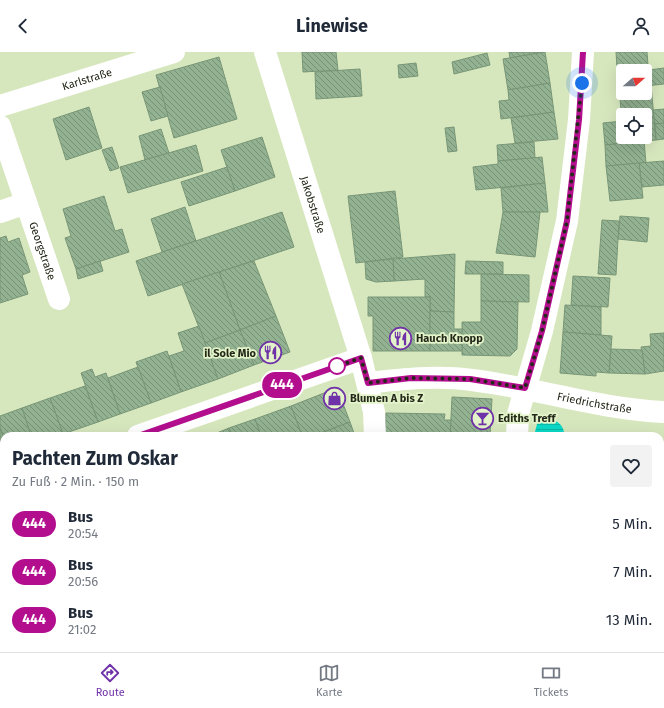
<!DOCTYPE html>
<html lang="de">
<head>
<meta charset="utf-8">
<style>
  :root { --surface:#fff; --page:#f2f2f3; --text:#1f2937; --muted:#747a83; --line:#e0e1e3; --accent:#7032a8 }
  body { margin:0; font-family:"Fira Sans",sans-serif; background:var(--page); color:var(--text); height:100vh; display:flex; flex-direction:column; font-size:15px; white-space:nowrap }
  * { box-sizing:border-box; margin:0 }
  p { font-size:13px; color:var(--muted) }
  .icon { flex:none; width:22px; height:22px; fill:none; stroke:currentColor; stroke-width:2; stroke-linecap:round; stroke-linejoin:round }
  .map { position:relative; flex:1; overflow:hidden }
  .sheet { position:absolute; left:0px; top:380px; width:664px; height:220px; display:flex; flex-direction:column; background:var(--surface); border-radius:12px 12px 0 0; box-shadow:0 4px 16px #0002 }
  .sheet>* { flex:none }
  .badge { padding:0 8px; border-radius:13px; font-size:14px; line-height:26px }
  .needle { width:26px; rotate:70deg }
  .buttons { position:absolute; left:616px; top:12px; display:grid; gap:8px }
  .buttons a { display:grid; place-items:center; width:36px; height:36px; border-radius:4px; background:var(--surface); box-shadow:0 4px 16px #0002; font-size:20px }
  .you { position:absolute; width:20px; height:20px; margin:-10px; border:3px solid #fff; border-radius:50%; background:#1a73e8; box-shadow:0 0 0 6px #1a73e833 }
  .map>.badge { position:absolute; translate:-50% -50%; box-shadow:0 0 0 2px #fff }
  .round { display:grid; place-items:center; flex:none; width:42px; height:42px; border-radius:4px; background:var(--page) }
  .head { display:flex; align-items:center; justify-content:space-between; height:68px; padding:0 12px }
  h1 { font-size:19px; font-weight:700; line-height:30px }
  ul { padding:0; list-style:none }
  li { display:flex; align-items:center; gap:12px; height:48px; padding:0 12px }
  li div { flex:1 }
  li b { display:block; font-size:15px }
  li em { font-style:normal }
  li .badge { min-width:44px; font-weight:700; text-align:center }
  header { display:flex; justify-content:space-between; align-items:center; height:52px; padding:0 12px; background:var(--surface); font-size:18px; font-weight:700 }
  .menu { display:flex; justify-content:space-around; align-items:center; height:56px; border-top:1px solid var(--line); background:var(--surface); font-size:11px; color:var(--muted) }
  .menu a { display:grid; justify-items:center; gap:2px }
  .menu .on { color:var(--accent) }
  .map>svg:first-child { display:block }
  .water { fill:url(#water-rules) }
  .building { fill:url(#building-back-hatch); stroke:#789677 }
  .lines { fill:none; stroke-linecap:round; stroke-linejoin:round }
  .minor { stroke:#fff; stroke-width:22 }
  .line-casing { stroke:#fff; stroke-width:9 }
  .line { stroke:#b30e8e; stroke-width:6 }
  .walk { stroke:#232819; stroke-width:4; stroke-dasharray:0 7.2 }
  .stop-dot { fill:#fff; stroke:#b30e8e; stroke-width:2 }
  .labels { text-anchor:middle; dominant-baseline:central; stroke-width:3.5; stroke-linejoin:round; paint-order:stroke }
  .street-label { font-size:11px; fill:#232819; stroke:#e4f4ca }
  .poi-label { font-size:11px; font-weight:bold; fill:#232819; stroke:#e4f4ca; text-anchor:start }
</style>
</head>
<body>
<header><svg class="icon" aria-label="back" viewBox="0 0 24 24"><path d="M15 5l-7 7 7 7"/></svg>Linewise<svg class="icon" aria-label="person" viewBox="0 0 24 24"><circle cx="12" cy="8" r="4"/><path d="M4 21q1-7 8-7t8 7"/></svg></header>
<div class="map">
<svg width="664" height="600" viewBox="0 0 664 600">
  <defs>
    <pattern id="water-rules" width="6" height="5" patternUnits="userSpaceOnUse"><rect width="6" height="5" fill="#0ad9c7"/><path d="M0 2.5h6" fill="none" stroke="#0abaaa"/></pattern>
    <pattern id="building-back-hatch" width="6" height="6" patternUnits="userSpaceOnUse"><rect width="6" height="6" fill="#92b291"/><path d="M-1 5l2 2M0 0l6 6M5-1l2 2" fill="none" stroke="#779176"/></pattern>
  </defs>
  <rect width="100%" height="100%" fill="#d7e7bd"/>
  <!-- water -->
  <path class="water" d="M546,367C556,367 565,373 564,384H534L537,372Z"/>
  <!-- building -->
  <g class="building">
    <path d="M302,0H336L338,18L303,20Z"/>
    <path d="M509,0H545L510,6Z"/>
    <path d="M545,0L550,31L508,38L503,7Z"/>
    <path d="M616,0H647L648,13L617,16Z"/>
    <path d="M487,1L490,13L454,22L452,10Z"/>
    <path d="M219,5L237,67L174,86L156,23Z"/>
    <path d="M416,11L418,24L399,26L398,13Z"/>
    <path d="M648,13L649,18L664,16V32L645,34V19H623V36H619L617,16Z"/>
    <path d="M360,17L362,44L316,47L315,20Z"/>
    <path d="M550,31L554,60L501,67L499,49L509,48L508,38Z"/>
    <path d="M651,33L654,66L645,67V63H623L622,69L619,36H623V41H645V34Z"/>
    <path d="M160,35L168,64L151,69L142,40Z"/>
    <path d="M89,55L102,96L66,108L53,67Z"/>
    <path d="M664,57V71L655,72L653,58Z"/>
    <path d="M554,60L558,87L515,91L511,66Z"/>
    <path d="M654,66L656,88L605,93L603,71L623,69V85H645V67Z"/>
    <path d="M664,71V87L656,88L655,72Z"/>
    <path d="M454,75L457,99L448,100L445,76Z"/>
    <path d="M161,77L169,101L145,108L139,84Z"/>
    <path d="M262,85L275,125L235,139L221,98Z"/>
    <path d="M644,89L646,111L606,114L605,93Z"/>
    <path d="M534,90L535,106L498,109L497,93Z"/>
    <path d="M196,93L203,119L128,141L120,115Z"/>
    <path d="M112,95L119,116L110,119L102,98Z"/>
    <path d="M542,105L545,131L476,138L473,115L498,112V109Z"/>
    <path d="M664,109V133L642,135L639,111Z"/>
    <path d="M639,111L643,146L610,149L606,114Z"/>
    <path d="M227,115L235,139L189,154L181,130Z"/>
    <path d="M545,131L548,160H503L501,136Z"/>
    <path d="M395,139L403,205L356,211L348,144Z"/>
    <path d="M104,144L115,179L122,177L129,200L76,217L65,186L71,184L63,157Z"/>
    <path d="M185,155L196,189L162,200L151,167Z"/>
    <path d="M282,160L294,195L148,244L136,209Z"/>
    <path d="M503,160H540L535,205L496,201Z"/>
    <path d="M620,164L649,166L647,190L618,187Z"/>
    <path d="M602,168L619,169L616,223L598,222Z"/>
    <path d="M6,184L8,190L19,186L30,220L22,223L28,242L0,251V186Z"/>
    <path d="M455,202L454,260L430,259V245H425V227L394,229L393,207Z"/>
    <path d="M393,207L394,229L376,230L366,227L365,210Z"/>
    <path d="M100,209L103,219L78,227L76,217Z"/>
    <path d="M254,209L276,264L240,278L219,220Z"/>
    <path d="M466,209L503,210V222H465Z"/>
    <path d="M219,220L240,278L205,291L182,232Z"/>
    <path d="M481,222L529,223V250L481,249Z"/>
    <path d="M573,224L610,226L608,255L571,253Z"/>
    <path d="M368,245H430V299H373V264H368Z"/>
    <path d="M481,249L518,250L517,297L510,304L462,303V270H481Z"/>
    <path d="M565,253L601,255V283L563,280Z"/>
    <path d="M430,259L454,260V277H462V299H430Z"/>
    <path d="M276,264L290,300L254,313L240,278Z"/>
    <path d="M199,274L218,327L181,340L169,304L184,299L178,281Z"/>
    <path d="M240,278L254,313L218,327L205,291Z"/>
    <path d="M563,280L612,284L609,321L596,320V324L560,321Z"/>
    <path d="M664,281V319L645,322L641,295L651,294L650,282Z"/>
    <path d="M611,297L642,298L645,322L609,321Z"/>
    <path d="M167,299L181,340L151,351L136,310Z"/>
    <path d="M138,315L151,351L120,362L108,326Z"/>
    <path d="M92,317L95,325L106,321L120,362L98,370L81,321Z"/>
    <path d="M85,334L98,370L63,382L50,346Z"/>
    <path d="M337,336L350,370L313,384H302L291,354Z"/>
    <path d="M452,345L492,347L490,384H450Z"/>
    <path d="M50,346L63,382L31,384L22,356Z"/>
    <path d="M291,354L302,384H261L255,367Z"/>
    <path d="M22,356L31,384H4V387L0,375V364Z"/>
    <path d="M386,361L445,362L444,368H451L450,384H385Z"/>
    <path d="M255,367L261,384H232L229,376Z"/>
    <path d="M350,370L355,384H313Z"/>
    <path d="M0,375L4,387V402L0,404Z"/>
    <path d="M229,376L232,384H212V383Z"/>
    <path d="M4,457V508L0,509V458Z"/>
    <path d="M660,559L664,564V600H616L613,596H660Z"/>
    <path d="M4,572V596H12L3,600L0,593V573Z"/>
    <path d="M134,596H166L168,600H136Z"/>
    <path d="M166,596H202L203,600H168Z"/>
    <path d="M431,596H456L447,600H432Z"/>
    <path d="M488,596H521L522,600H489Z"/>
  </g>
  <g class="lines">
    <!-- minor -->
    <g class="minor">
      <path id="s1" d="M265,0L361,306L374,360L375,384"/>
      <path id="s2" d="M0,54L174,0"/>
      <path id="s3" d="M0,74L59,247"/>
      <path d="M0,160L26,151"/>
      <path id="s4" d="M368,331C402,327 437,323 472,328C536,336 599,357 664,360"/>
      <path d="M138,384L361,306"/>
      <path d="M517,384L518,362L542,279L567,169L579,68L583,0"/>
      <path d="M0,433L4,431"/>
      <path d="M405,596L406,600"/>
      <path d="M567,596L568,600"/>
      <path d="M305,600L314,596"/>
    </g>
  </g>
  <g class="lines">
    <defs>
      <path id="line" d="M138,384L361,306L368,331L411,326L470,327L525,336L542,279L567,169L579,68L583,0"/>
    </defs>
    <!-- line casing -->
    <use href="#line" class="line-casing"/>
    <!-- line -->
    <use href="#line" class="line"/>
    <!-- walk -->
    <path class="walk" d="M337,314L332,316L361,306L368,331L411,326L470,327L525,336L542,279L567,169L582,31"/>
  </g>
  <!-- icons -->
  <defs>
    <symbol id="restaurant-ring" viewBox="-11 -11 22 22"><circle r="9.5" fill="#e4f4ca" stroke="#7032a8" stroke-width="1.5"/><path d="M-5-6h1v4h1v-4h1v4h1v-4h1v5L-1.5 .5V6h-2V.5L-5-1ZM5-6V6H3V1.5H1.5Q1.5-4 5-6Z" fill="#7032a8"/></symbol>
    <symbol id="shop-ring" viewBox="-11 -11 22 22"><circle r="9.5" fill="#e4f4ca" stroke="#7032a8" stroke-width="1.5"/><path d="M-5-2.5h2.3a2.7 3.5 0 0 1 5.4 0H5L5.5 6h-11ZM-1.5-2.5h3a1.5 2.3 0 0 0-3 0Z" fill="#7032a8"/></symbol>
    <symbol id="bar-ring" viewBox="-11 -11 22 22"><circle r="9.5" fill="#e4f4ca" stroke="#7032a8" stroke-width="1.5"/><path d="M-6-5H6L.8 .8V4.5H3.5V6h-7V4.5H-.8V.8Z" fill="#7032a8"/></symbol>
  </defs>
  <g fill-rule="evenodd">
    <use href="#restaurant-ring" x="388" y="274" width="25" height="25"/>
    <use href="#restaurant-ring" x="258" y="288" width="25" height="25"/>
    <use href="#shop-ring" x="322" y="334" width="25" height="25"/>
    <use href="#bar-ring" x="470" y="354" width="25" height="25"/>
  </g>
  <!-- markers -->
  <circle class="stop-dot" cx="337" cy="314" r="8"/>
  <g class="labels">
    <!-- street labels -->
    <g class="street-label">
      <text stroke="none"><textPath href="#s2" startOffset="91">Karlstraße</textPath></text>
      <text stroke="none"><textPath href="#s1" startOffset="160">Jakobstraße</textPath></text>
      <text stroke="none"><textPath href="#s3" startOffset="132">Georgstraße</textPath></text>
      <text stroke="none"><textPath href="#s4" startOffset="229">Friedrichstraße</textPath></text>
    </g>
    <!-- poi labels -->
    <g class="poi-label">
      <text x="416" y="286">Hauch Knopp</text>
      <text x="256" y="301" text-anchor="end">il Sole Mio</text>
      <text x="350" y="346">Blumen A bis Z</text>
      <text x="498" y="366">Ediths Treff</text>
    </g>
  </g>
</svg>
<div class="buttons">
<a><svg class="needle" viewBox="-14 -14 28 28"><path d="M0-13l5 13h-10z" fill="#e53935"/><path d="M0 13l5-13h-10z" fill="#747a83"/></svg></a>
<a><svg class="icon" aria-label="locate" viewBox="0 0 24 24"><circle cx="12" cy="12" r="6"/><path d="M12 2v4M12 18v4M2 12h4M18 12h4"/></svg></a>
</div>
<div class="you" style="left:582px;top:31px"></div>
<b class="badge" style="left:282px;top:333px;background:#b30e8e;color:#fff">444</b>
<section class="sheet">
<div class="head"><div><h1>Pachten Zum Oskar</h1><p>Zu Fuß · 2 Min. · 150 m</p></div><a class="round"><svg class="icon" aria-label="heart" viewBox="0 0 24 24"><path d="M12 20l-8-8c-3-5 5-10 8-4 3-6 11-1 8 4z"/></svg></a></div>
<ul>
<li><span class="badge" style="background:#b30e8e;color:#fff">444</span><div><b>Bus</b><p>20:54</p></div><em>5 Min.</em></li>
<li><span class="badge" style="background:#b30e8e;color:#fff">444</span><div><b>Bus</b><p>20:56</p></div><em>7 Min.</em></li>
<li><span class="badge" style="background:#b30e8e;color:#fff">444</span><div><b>Bus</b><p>21:02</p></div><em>13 Min.</em></li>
</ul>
</section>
</div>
<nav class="menu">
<a class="on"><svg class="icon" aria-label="directions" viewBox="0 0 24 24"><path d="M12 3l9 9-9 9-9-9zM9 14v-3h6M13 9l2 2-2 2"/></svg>Route</a>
<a><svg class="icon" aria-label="map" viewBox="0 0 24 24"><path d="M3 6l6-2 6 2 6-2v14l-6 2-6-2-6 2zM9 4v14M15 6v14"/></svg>Karte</a>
<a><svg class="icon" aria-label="tickets" viewBox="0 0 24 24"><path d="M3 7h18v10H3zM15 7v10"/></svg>Tickets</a>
</nav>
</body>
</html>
